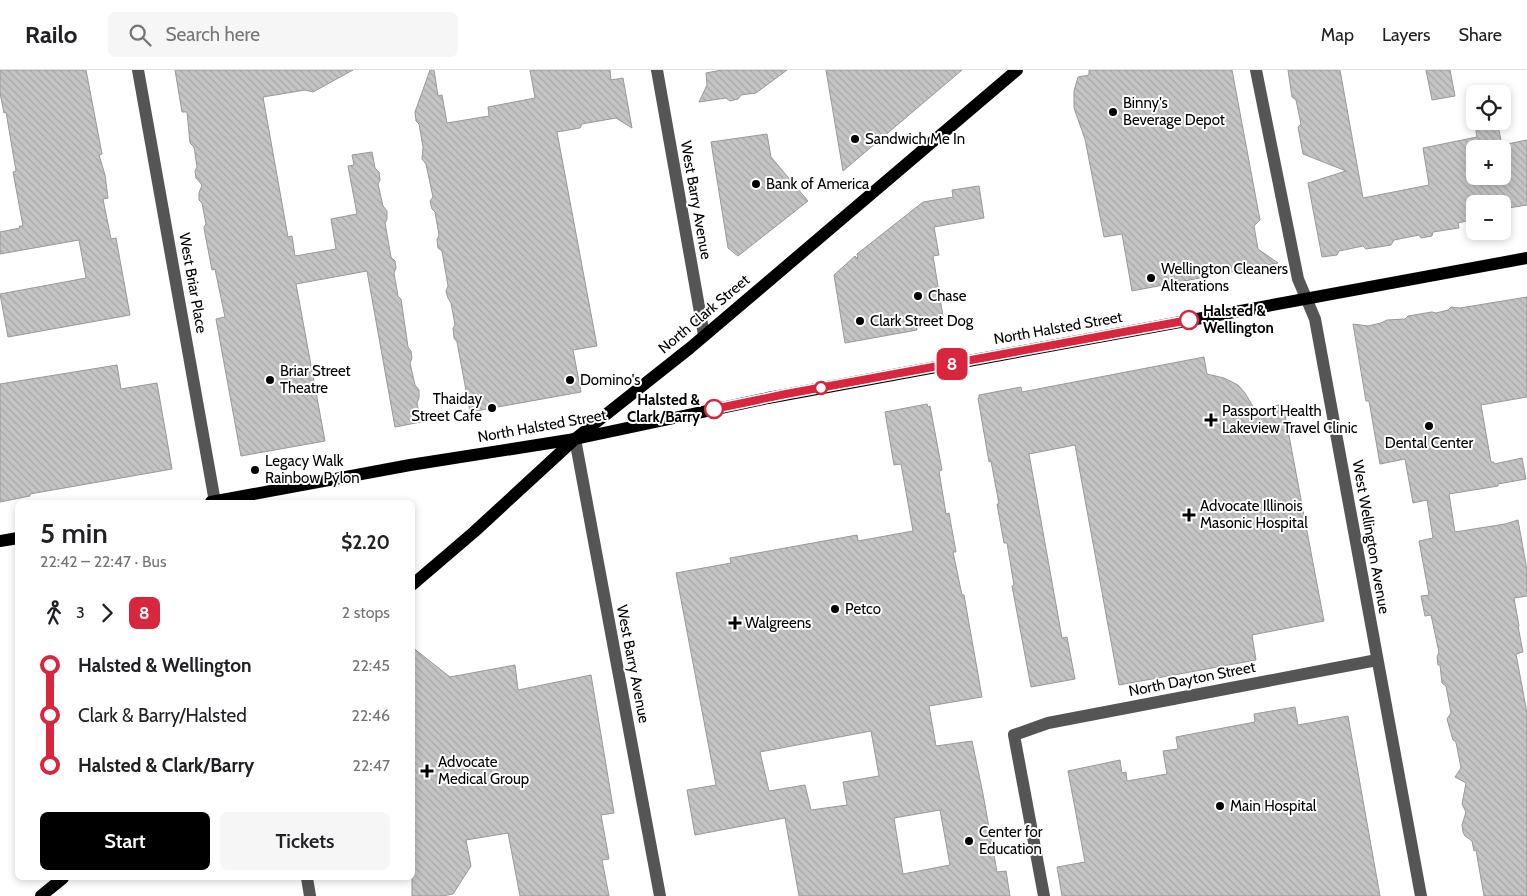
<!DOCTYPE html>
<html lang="en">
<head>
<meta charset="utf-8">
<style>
  :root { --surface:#fff; --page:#f6f6f6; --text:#202124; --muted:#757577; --line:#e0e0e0; --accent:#000 }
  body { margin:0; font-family:Cabin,sans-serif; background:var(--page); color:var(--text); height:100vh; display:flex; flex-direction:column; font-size:19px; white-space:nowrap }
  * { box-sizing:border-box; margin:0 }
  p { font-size:16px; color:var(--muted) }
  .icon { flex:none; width:28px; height:28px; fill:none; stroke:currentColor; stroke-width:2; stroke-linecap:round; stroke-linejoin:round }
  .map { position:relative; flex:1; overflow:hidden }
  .panel { position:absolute; left:15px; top:430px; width:400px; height:380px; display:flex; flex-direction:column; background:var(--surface); border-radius:8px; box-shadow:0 2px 8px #0003 }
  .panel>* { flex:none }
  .badge { padding:0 10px; border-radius:8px; font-size:18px; line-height:32px }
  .fabs { position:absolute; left:1466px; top:15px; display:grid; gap:10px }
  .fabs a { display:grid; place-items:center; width:45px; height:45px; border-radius:8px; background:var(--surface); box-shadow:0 2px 8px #0003; font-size:25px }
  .map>.badge { position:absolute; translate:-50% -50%; box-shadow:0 0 0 2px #fff }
  .legs { display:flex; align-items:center; gap:8px; height:55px; padding:0 25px; font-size:16px }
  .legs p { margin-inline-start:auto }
  .head { display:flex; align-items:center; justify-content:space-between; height:85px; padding:0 25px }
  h1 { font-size:28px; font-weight:600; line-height:38px }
  .button { display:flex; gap:10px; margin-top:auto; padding:10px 25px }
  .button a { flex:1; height:58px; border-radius:8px; background:var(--accent); color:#fff; font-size:20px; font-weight:600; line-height:58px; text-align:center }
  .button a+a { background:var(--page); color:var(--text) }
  ul { padding:0 25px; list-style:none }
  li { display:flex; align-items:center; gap:18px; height:50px; font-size:19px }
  li i { display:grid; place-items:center; width:8px; height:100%; margin:0 6px; background:currentColor }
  li i::after { content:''; width:12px; height:12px; margin:-6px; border:4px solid; border-radius:50%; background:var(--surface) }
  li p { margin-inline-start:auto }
  li:first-child i { background:linear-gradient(#0000 50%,currentColor 0) }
  li:last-child i { background:linear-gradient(currentColor 50%,#0000 0) }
  header { display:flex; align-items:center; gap:30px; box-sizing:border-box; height:70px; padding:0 25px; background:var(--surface); border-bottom:1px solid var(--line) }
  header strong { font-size:24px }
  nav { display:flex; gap:28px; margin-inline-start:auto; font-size:18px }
  .search { width:350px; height:45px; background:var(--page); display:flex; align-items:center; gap:12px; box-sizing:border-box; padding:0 18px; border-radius:8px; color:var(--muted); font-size:19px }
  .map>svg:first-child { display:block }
  .building { fill:url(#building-back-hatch); stroke:#999; fill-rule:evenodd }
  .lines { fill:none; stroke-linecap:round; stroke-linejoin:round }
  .minor { stroke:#555; stroke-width:12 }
  .major { stroke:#000; stroke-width:12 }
  .line-1-casing { stroke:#fff; stroke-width:11 }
  .line-1 { stroke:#d7263d; stroke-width:8 }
  .poi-dot { fill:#000; stroke:#fff; stroke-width:2 }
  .stop-1-dot { fill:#fff; stroke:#d7263d; stroke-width:2.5 }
  .labels { text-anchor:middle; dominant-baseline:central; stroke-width:4; stroke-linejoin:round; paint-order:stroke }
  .poi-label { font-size:15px; fill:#000; stroke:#fff; text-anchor:start }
  .street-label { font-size:15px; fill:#000; stroke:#fff }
  .stop-label { font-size:15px; font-weight:bold; fill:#000; stroke:#fff; text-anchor:start }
</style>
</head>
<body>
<header>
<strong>Railo</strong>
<div class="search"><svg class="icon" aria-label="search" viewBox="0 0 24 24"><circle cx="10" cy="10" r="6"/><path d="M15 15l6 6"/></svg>Search here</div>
<nav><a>Map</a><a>Layers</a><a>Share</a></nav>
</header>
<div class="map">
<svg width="1527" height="826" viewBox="0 0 1527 826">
  <defs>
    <pattern id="building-back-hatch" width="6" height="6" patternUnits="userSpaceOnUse" patternTransform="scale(1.25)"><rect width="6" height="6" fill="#c4c4c4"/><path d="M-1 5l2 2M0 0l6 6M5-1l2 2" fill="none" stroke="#a7a7a7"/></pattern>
  </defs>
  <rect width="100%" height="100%" fill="#fff"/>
  <!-- building -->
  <g class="building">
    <path d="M0,0H86L102,84L99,85L105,105L108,128L103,129L111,169L116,168L130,245L8,267L0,224L86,208L79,170L0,184V162L20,158L19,156H23L13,102L16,101L6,42L4,43L0,23Z"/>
    <path d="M175,0H353L313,22L305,20L263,27L288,167L292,166L295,186L336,179L331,149L357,144L348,96L354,95L352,85L372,82L375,98L379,102L380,110L378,114L383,136L387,141V149L385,153L391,187L395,191L396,198L394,203L398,226L401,229L408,277L411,281L412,288L410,293L415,315L419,320V328L417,333L421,352L395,357L367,201L296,214L325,371L241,386L216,249L225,247L215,199L212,200L205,164L204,157L206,154L202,133L199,130V123L202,115L196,108L195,101L197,97L194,77L190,73L187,42H182Z"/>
    <path d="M430,0H434L438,26L442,25L447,53L489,46L488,37L535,28L530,0H610L611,10L623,8L632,58L616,48L582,54L580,58L557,62L597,276L573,280L581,322L470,342L457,272L454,268L453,258L455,255L451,233L448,228L446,221L448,216L442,181L438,178L437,170L439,165L435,142L432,139L430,131L433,127L426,94L422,89L423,77L419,54L416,51L415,42Z"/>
    <path d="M722,0H787L756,23L741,25L738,29L730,31L726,28L699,32L707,15L706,3Z"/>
    <path d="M826,0H962L843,101Z"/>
    <path d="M1089,0H1232L1260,150L1254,156L1258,179L1278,193L1132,221L1122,164L1104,167L1085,69L1074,38V21L1078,7L1089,5Z"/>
    <path d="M1288,0H1340L1363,128L1429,115L1423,78L1477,67L1473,44L1475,43V51H1497L1502,75L1527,70V135L1502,139V134H1475V149L1458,153L1459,158L1433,162L1432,166L1421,168L1419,165L1394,170L1391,175L1366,179L1363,176L1339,181L1337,185L1322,187L1308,113L1346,101L1303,84L1298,57L1301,54L1296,30L1292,27ZM1475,79H1502V106H1475Z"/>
    <path d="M1426,0H1450L1455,26L1432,30Z"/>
    <path d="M767,64L771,87L808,131L738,186L728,178L711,72Z"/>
    <path d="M979,116L984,148L934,157L939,185L933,186L943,246L915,251L917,260L845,273L834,205L855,186L858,189L857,184L923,132L953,127L952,120Z"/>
    <path d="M1527,227V327L1481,335L1491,392H1494V394L1522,388L1526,409L1498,414V416L1449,424L1455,462L1505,454L1518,450L1527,500V526L1514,528L1519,556H1518L1523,582L1516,584L1527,643V826H1484L1476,780L1474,781L1472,771L1465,766L1463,762L1462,755L1466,742L1462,734L1466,713L1455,707L1461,698L1456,672L1453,670L1447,649L1451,643L1446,616L1442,613L1440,595H1438L1437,587L1439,582L1431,545L1425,546L1421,526L1429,525L1419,471L1433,468L1427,430L1413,433L1405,389L1380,394L1369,331H1366L1353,254L1368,256L1381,253L1387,250L1405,249L1408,246L1432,242L1436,243L1448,240L1451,237L1460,238Z"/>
    <path d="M1204,287L1207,304L1224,308L1238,315L1245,323L1255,340L1283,334L1324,551L1252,565L1256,590L1119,615L1075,375L1029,384L1062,568L1067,567L1075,609L1031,617L1012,516L1014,515L1007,473H1004L997,434H999L991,391L989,392L978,328H979V325L1021,317L1022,322Z"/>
    <path d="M117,295L121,319L157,313L172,399L30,424V426L0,432V314Z"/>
    <path d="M927,334L928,337L930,336L942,400L939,401L946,444L949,443L956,482H953L962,525H964L982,627L929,636L936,676L972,671L983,724L997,802L1006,801L1010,826H799L785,748L695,765L687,720L716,715L676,503L731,493L730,488L857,465L858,471L913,461L901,394L894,395L885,342ZM871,661L879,706L843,712L847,735L811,740L805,715L769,721L760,682ZM940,740L950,795L903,804L894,748Z"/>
    <path d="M412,577L450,607L515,595L518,620L591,605L614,743L601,745L609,789L602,790L609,826H520L508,763L466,770L471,796L453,824L442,826H412Z"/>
    <path d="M1295,637L1298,655L1348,646L1380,826H1062L1057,797L1085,792L1068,701L1120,690L1122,703L1126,702L1127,711L1167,704L1163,681L1178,679L1176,667L1255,652L1254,644Z"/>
  </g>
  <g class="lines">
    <!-- minor -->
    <g class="minor">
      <path d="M138,0L215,432"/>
      <path d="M657,0L704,265"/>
      <path d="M1256,0L1298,209L1315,249L1421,826"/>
      <path d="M575,369L660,826"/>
      <path d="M307,808L310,826"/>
      <path d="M1044,826L1014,665L1048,653L1377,590"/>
    </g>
    <!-- major -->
    <g class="major">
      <path d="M211,432L410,395L575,369L768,328L1527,188"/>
      <path d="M0,471L18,468"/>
      <path d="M412,515L474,462L575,369L690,278L1017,0"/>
      <path d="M41,826L63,808"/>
    </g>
  </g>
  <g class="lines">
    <defs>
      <path id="line-1" d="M714,339L786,324L1189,250"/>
    </defs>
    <!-- line-1 casing -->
    <use href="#line-1" class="line-1-casing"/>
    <!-- line-1 -->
    <use href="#line-1" class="line-1"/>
  </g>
  <!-- markers -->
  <g class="poi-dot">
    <circle cx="1113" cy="42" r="5"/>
    <circle cx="855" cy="69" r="5"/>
    <circle cx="756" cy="114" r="5"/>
    <circle cx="1151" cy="208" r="5"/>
    <circle cx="918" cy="226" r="5"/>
    <circle cx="860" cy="251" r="5"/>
    <circle cx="270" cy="310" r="5"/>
    <circle cx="570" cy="310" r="5"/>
    <circle cx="492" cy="338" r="5"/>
    <path d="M1208.5 342.5h5v5h5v5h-5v5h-5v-5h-5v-5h5z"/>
    <circle cx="1429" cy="356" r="5"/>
    <circle cx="255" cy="400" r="5"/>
    <path d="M1186.5 437.5h5v5h5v5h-5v5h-5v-5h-5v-5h5z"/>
    <circle cx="835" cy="539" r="5"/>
    <path d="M732.5 545.5h5v5h5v5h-5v5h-5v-5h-5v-5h5z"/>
    <path d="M424.5 693.5h5v5h5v5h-5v5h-5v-5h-5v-5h5z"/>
    <circle cx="1220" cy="736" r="5"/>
    <circle cx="969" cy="771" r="5"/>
  </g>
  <g class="stop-1-dot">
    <circle cx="1189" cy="250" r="9"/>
    <circle cx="821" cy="318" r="6"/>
    <circle cx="714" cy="339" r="9"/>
  </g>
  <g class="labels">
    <!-- poi labels -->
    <g class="poi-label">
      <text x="1123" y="33">Binny's<tspan x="1123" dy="17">Beverage Depot</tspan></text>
      <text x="865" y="69">Sandwich Me In</text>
      <text x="766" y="114">Bank of America</text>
      <text x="1161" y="199">Wellington Cleaners<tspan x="1161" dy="17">Alterations</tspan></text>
      <text x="928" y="226">Chase</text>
      <text x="870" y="251">Clark Street Dog</text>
      <text x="280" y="301">Briar Street<tspan x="280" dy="17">Theatre</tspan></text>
      <text x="580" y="310">Domino's</text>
      <text x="482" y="329" text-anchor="end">Thaiday<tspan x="482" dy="17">Street Cafe</tspan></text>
      <text x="1222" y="341">Passport Health<tspan x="1222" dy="17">Lakeview Travel Clinic</tspan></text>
      <text x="1429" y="373" text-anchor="middle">Dental Center</text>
      <text x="265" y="391">Legacy Walk<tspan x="265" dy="17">Rainbow Pylon</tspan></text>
      <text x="1200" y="436">Advocate Illinois<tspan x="1200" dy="17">Masonic Hospital</tspan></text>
      <text x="845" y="539">Petco</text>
      <text x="745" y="553">Walgreens</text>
      <text x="438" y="692">Advocate<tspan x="438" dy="17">Medical Group</tspan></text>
      <text x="1230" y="736">Main Hospital</text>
      <text x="979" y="762">Center for<tspan x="979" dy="17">Education</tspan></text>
    </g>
    <!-- street labels -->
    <g class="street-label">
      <text transform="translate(696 130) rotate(80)">West Barry Avenue</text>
      <text transform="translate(193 213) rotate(80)">West Briar Place</text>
      <text transform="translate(704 244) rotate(-40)">North Clark Street</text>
      <text transform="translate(1058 258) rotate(-10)">North Halsted Street</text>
      <text transform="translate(542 356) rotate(-10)">North Halsted Street</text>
      <text transform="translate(1371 467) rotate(80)">West Wellington Avenue</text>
      <text transform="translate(633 594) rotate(79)">West Barry Avenue</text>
      <text transform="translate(1192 609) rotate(-11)">North Dayton Street</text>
    </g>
    <!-- stop labels -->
    <g class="stop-label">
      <text x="1203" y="241">Halsted &amp;<tspan x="1203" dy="17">Wellington</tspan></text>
      <text x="700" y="330" text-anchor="end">Halsted &amp;<tspan x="700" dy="17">Clark/Barry</tspan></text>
    </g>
  </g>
</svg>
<div class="fabs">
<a><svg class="icon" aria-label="locate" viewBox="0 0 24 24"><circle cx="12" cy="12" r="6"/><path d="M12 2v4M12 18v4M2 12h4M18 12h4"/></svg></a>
<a>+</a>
<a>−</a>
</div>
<b class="badge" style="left:952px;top:294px;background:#d7263d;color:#fff">8</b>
<section class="panel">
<div class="head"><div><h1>5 min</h1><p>22:42 – 22:47 · Bus</p></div><b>$2.20</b></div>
<div class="legs"><svg class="icon" aria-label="walk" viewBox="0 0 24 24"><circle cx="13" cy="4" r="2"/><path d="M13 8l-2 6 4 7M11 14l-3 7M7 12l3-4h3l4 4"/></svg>3<svg class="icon" aria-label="forward" viewBox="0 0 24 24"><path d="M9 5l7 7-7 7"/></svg><b class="badge" style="background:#d7263d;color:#fff">8</b><p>2 stops</p></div>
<ul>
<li><i style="color:#d7263d"></i><b>Halsted &amp; Wellington</b><p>22:45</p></li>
<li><i style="color:#d7263d"></i><span>Clark &amp; Barry/Halsted</span><p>22:46</p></li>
<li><i style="color:#d7263d"></i><b>Halsted &amp; Clark/Barry</b><p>22:47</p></li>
</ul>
<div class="button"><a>Start</a><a>Tickets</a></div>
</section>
</div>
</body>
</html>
